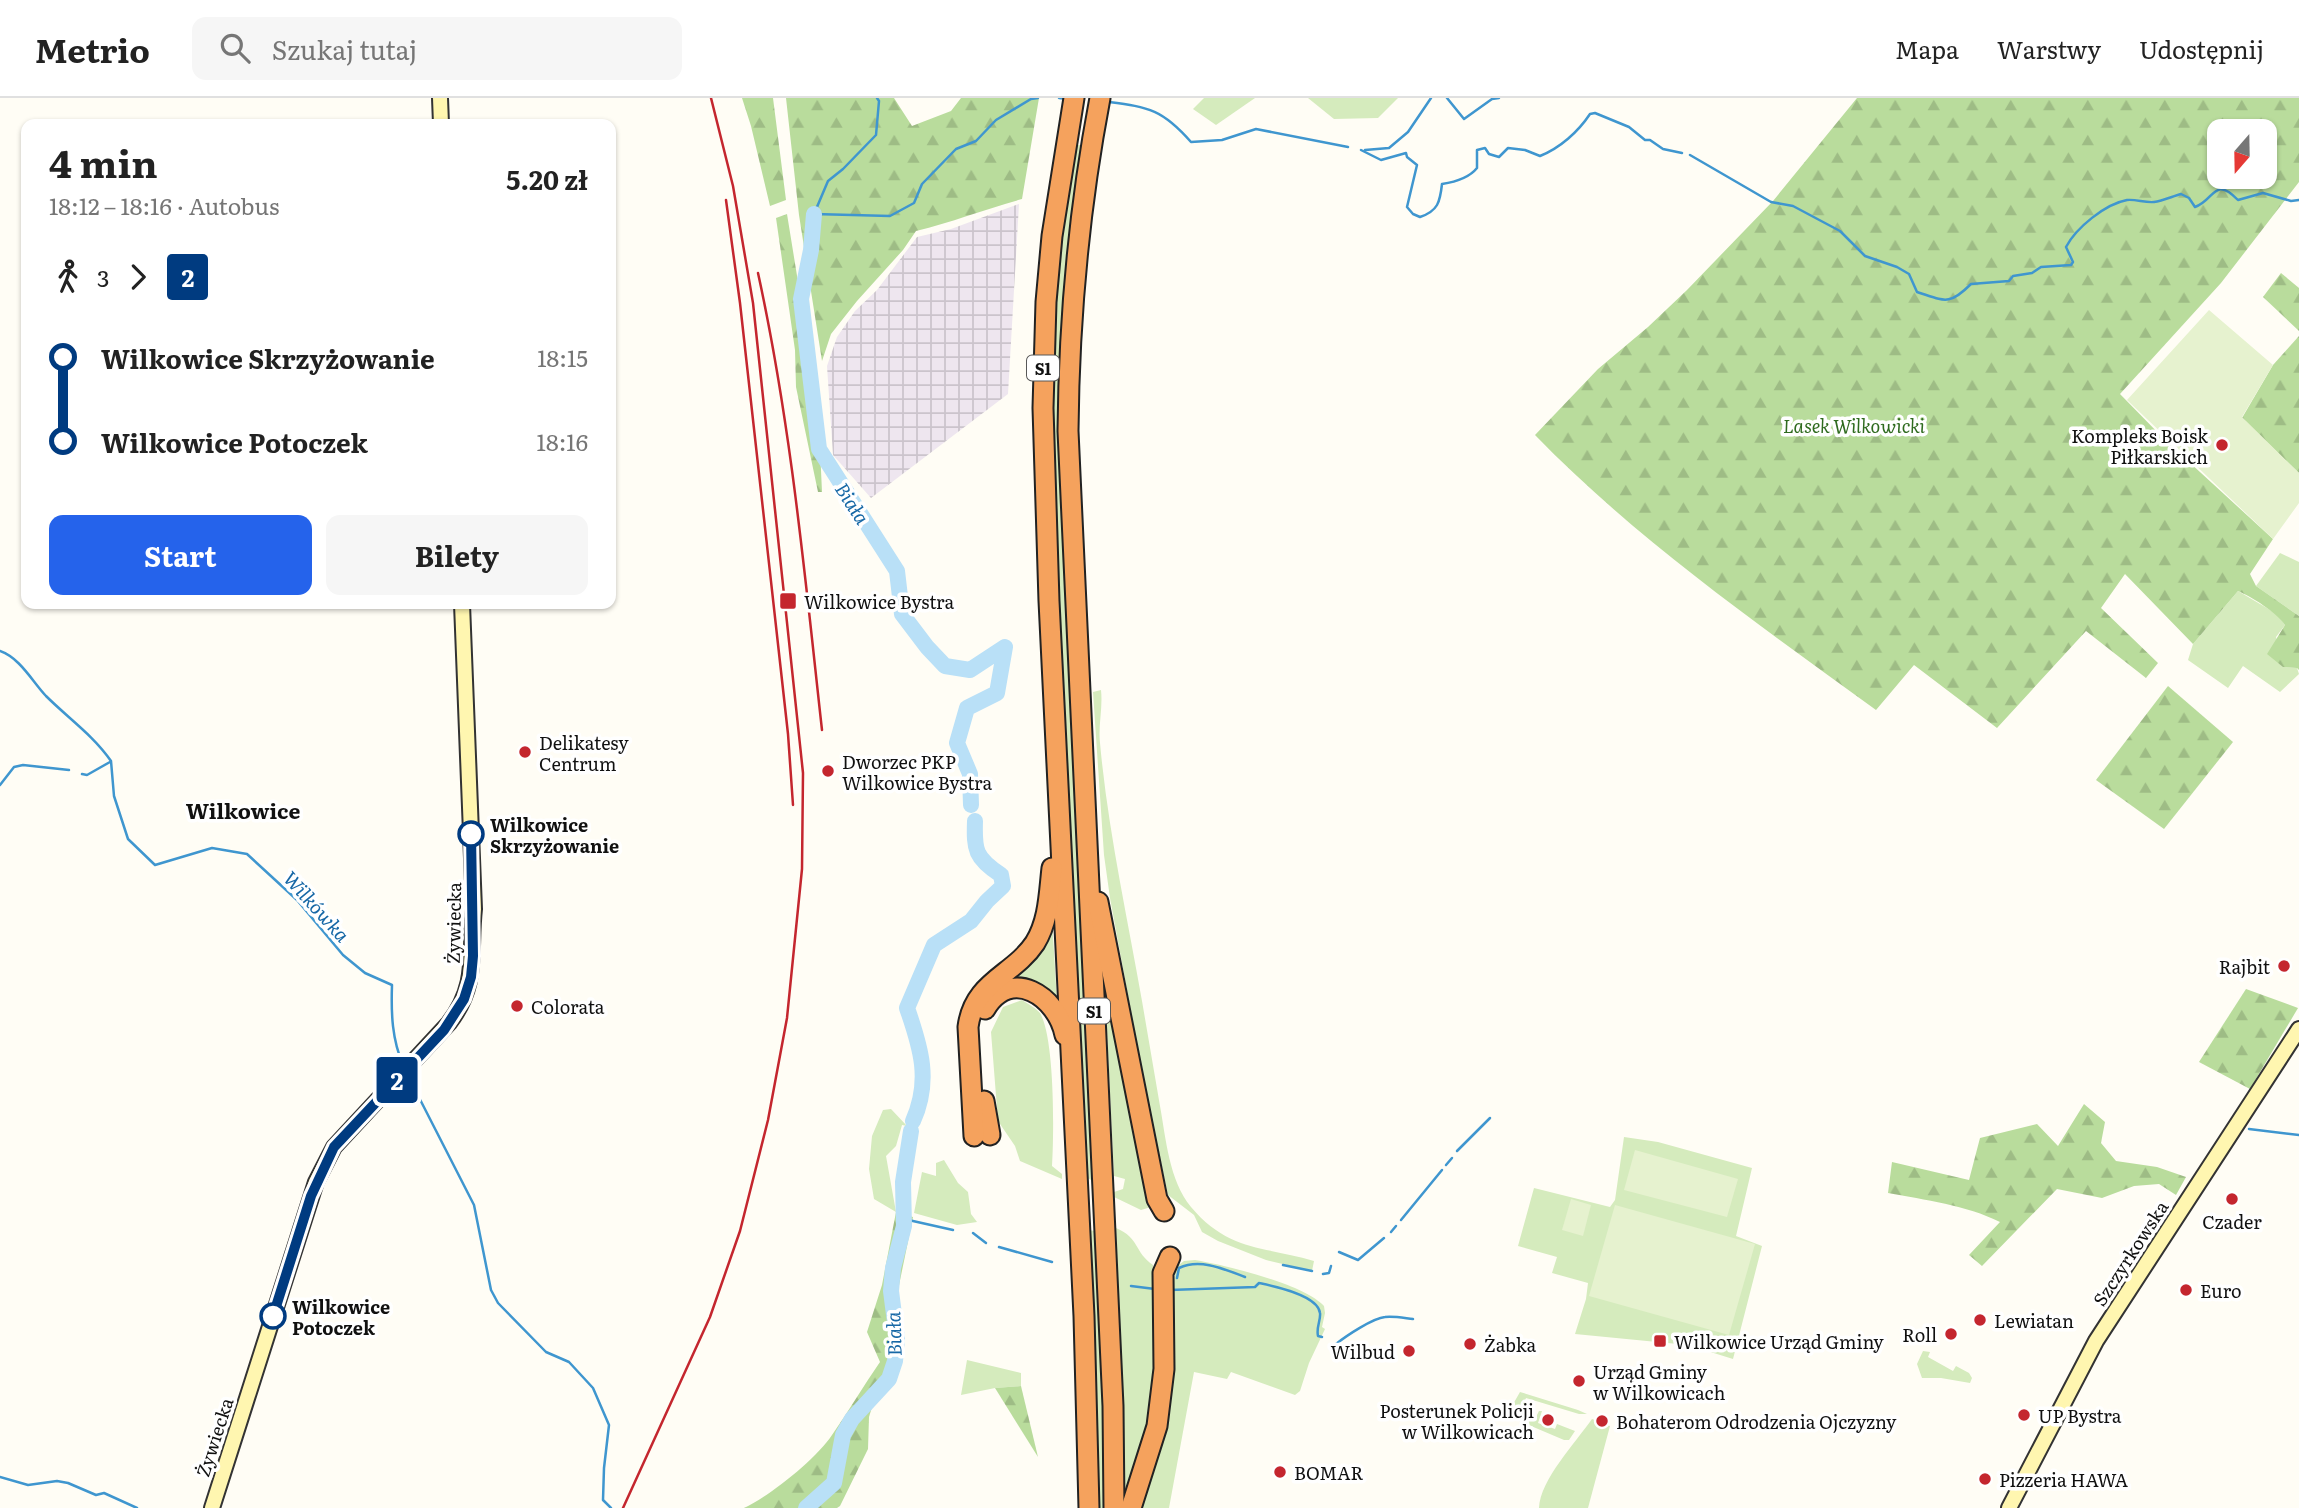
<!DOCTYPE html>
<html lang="pl">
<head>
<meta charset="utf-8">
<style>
  :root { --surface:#fff; --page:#f6f6f6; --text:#222; --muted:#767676; --line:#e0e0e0; --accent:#2563eb }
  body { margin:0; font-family:Literata,serif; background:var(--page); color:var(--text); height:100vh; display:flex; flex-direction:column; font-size:26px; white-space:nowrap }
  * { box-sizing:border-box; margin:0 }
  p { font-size:23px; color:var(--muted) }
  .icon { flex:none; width:38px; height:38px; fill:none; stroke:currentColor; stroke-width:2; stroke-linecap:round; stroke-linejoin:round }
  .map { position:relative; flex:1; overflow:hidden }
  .side { position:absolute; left:21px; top:21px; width:595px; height:490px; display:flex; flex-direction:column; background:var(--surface); border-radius:14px; box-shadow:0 2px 5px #0004 }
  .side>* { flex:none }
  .badge { padding:0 14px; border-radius:5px; font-size:24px; line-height:46px }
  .needle { width:46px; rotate:200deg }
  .controls { position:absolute; left:2207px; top:21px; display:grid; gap:14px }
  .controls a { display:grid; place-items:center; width:70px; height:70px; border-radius:14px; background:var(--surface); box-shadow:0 2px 5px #0004; font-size:35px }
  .map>.badge { position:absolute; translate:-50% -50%; box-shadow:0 0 0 4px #fff }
  .legs { display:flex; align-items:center; gap:10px; height:77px; padding:0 28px; font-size:23px }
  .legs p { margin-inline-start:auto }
  .headline { display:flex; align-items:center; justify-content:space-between; height:119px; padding:0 28px }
  h1 { font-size:38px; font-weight:700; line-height:52px }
  .primary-button { display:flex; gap:14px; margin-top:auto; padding:14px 28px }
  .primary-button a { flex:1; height:80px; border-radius:14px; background:var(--accent); color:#fff; font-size:28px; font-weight:700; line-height:80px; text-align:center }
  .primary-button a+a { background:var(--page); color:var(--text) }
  ul { padding:0 28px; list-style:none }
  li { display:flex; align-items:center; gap:24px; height:84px; font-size:26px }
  li i { display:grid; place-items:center; width:10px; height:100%; margin:0 9px; background:currentColor }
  li i::after { content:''; width:18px; height:18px; margin:-9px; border:5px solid; border-radius:50%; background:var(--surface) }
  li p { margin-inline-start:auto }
  li:first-child i { background:linear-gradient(#0000 50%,currentColor 0) }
  li:last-child i { background:linear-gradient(currentColor 50%,#0000 0) }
  header { display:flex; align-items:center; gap:42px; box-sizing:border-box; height:98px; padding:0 35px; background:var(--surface); border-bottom:2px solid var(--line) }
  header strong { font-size:33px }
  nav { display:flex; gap:38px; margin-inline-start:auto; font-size:24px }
  .search { width:490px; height:63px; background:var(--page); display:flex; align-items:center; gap:18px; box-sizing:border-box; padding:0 24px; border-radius:14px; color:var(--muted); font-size:26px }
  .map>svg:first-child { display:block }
  .industrial { fill:url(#industrial-grid) }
  .grass { fill:#d5ebbd }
  .forest { fill:url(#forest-firs); fill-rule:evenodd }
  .pitch { fill:#e6f2cf }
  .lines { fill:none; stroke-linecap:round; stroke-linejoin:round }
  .stream { stroke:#3f96cf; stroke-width:2.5 }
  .river { stroke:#b9e0f7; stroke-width:16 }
  .secondary-casing { stroke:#333; stroke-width:18 }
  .highway-casing { stroke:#222; stroke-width:23 }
  .secondary { stroke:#fff6b0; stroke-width:14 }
  .highway { stroke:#f5a25d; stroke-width:19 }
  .rail { stroke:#c4262e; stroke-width:2.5 }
  .line-1-casing { stroke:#fff; stroke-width:16 }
  .line-1 { stroke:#003b80; stroke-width:10 }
  .poi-dot { fill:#c4262e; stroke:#fff; stroke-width:2.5 }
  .stop-1-dot { fill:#fff; stroke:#003b80; stroke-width:3.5 }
  .labels { text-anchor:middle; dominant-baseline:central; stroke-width:7; stroke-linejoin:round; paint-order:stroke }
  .shield { fill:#fff; stroke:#585858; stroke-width:2 }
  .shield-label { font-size:16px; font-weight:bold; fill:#111 }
  .park-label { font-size:18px; font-style:italic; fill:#2f6b1f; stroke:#fff }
  .poi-label { font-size:18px; fill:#111; stroke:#fff; text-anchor:start }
  .stop-label { font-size:18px; font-weight:bold; fill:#111; stroke:#fff; text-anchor:start }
  .street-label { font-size:18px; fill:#111; stroke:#fff }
  .water-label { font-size:19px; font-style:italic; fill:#1768a6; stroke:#fff }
  .quarter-label { font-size:21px; font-weight:bold; fill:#111; stroke:#fff }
</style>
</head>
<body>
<header>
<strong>Metrio</strong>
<div class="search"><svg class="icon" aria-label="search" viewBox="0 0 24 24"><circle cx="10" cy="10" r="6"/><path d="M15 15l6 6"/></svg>Szukaj tutaj</div>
<nav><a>Mapa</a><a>Warstwy</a><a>Udostępnij</a></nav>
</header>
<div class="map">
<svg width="2299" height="1410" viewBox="0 0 2299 1410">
  <defs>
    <pattern id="industrial-grid" width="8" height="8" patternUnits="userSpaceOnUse" patternTransform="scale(1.75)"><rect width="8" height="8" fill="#eee6ef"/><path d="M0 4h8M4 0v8" fill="none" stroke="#cbc4cc"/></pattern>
    <pattern id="forest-firs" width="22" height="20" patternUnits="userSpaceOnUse" patternTransform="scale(1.75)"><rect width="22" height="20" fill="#b9dc9c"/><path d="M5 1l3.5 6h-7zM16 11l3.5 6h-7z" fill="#9ebc85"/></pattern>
  </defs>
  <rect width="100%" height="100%" fill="#fffdf5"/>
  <!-- industrial -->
  <path class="industrial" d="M1019,106L1008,296L871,400L833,357L827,268L837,239L855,213L877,192L917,139L951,131Z"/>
  <!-- grass -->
  <g class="grass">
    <path d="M1204,0H1255L1216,27L1193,11Z"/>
    <path d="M1308,0H1398L1378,20L1334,21Z"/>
    <path d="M1076,47H1080L1084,53L1071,147L1096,1069L1091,1076V1082L1088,1080L1087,1075L1082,1068L1049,322L1054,184Z"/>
    <path d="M2280,455L2299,464V518L2256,488Z"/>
    <path d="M2238,493L2277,516L2285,527L2276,539L2283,569L2297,570L2299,576L2280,594L2243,568L2228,590L2188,562L2193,546Z"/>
    <path d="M1101,592C1103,610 1098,628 1100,645C1108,733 1127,817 1142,903C1148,938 1154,973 1160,1008C1166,1041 1169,1082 1191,1109C1229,1154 1264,1148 1314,1163L1312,1173L1266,1162L1218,1143L1202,1134L1194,1117L1168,1097L1143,979L1110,800L1104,757L1093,594Z"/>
    <path d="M1052,821L1057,903C1039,883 1029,883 1003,886Z"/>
    <path d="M1103,852L1151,1109L1141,1112L1114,1099V1094L1123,1091L1125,1081L1114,1078Z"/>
    <path d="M1022,902C1028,906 1036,910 1040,915C1055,941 1054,1036 1052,1068L1062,1076V1081L1020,1063L1015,1048L998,1023L991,934L1003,909Z"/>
    <path d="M891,1011L907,1028L902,1027L896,1048L886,1058L896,1114L874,1101L869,1071L872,1038L883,1012Z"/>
    <path d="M1624,1039L1658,1044L1752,1070L1736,1138L1762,1148L1733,1261L1688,1247L1575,1236L1586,1201L1588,1185L1552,1175L1557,1159L1518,1148L1534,1090L1610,1109L1615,1102Z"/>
    <path d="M944,1062L958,1085L968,1094L971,1116L977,1124L957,1127L914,1115L922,1074L936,1078V1065Z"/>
    <path d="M1116,1130C1140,1140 1134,1154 1153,1167V1180L1158,1181L1153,1318L1125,1410Z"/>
    <path d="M1090,1132L1094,1133L1095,1139L1100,1145L1109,1410H1094L1086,1144L1090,1137Z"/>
    <path d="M1195,1162C1225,1167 1304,1186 1324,1208L1325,1215L1322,1229L1325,1231L1309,1265L1300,1293L1295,1297L1231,1274L1227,1281L1194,1274L1169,1410H1140L1170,1183L1174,1182L1176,1169L1184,1163Z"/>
    <path d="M1923,1253L1930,1254L1928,1259L1953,1273L1956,1268L1969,1275L1972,1280L1970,1285L1941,1280H1922L1917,1266Z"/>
    <path d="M967,1262L1021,1275V1288L995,1290L961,1297Z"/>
    <path d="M1520,1294L1578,1312L1587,1316H1579L1526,1300L1521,1313L1536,1319L1539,1313H1542L1538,1325L1555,1331L1557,1326L1575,1333L1569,1342H1564L1493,1312L1494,1310L1508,1315Z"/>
    <path d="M1592,1321L1610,1328L1588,1410H1539C1540,1382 1576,1344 1592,1321Z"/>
  </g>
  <!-- forest -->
  <g class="forest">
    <path d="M742,0H773L786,102L770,108L751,28Z"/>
    <path d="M786,0H894L912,28L951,13L961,0H1039L1022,101C986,111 952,124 916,133L903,152L857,203L831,236L822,263L799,117Z"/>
    <path d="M1857,0H2299V84L2221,185L2120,296L2164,341L2273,441L2250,476L2256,488L2299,518V572L2297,570L2283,569L2267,556L2285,527C2276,514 2252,499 2238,493L2193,546L2125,476L2101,510L2158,565L2146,580L2086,533L1997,630L1914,567L1876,612C1758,526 1637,442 1535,337L1598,271L1648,229L1687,192L1773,103ZM2219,33H2264V79H2219Z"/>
    <path d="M787,116L818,307L822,394H818L796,289L795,252L776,120Z"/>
    <path d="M2281,175L2299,190V233L2263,199Z"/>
    <path d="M2299,238V375L2242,320L2273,267Z"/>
    <path d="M2168,588L2233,644L2164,731L2096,682Z"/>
    <path d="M2246,891L2298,910L2250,991L2199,964Z"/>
    <path d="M2084,1006L2105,1024L2101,1045L2116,1063L2157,1069L2186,1079L2176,1097L2159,1086L2134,1088L2102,1100L2057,1091L1982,1168L1969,1157L2000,1124C1966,1107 1925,1102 1888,1095L1892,1064L1969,1082L1980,1040L2037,1026L2058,1048Z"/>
    <path d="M896,1114L913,1119L896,1202L903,1260L892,1286L873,1306L869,1319L868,1351L840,1408L837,1410H744C770,1398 816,1361 832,1337C849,1313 863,1288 880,1264L867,1234L882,1187Z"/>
    <path d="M1021,1288L1038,1359L995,1290Z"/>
  </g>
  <!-- pitch -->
  <g class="pitch">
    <path d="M2209,212L2273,267L2242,319L2299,375V405L2273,441L2127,302Z"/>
    <path d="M1635,1052L1738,1081L1727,1119L1624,1092Z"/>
    <path d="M1571,1101L1591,1107L1583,1138L1562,1132Z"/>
    <path d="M1615,1107L1755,1146L1729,1237L1589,1198Z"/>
  </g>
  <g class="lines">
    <!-- stream -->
    <g class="stream">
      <path d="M877,0L879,3L876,37L843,71L828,83L814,116L890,118L914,105L922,86L956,51L976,43L996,22L1031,1L1038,0"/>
      <path d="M1059,0L1067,1"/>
      <path d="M1447,0L1464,21L1492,1L1499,0"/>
      <path d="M1109,4C1149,9 1163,12 1191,44L1222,42L1256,31L1348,49"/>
      <path d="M1361,52L1381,62L1406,55L1407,59L1417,67L1407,109L1413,116L1420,119C1438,113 1440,104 1442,86C1455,84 1469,80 1477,70V52L1485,50L1489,56L1499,59L1508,50L1525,52L1540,58C1560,50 1578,34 1590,16L1595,15L1629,29L1645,42H1650L1663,51L1682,55"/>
      <path d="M1365,52L1389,50L1408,34L1431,0"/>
      <path d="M1690,57L1771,104L1793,108L1840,133L1865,158L1897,169L1909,176L1917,194C1945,203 1949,208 1971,186L2009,183L2013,178L2032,175L2041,169L2071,167L2073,164L2066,149C2076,130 2105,106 2127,102C2136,101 2145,105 2154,104C2163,103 2173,98 2181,96L2189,100L2195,109C2215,102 2214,77 2238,102L2263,95L2291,103L2299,102"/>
      <path d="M0,553C20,560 32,583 46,598C68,620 93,637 111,663L114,698L128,741L155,767L212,750L247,756L297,802L343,857L365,875L392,887C391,916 392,941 403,967"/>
      <path d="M82,676L87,677L110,664"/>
      <path d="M0,687L14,669L23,667L69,672"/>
      <path d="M407,976L474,1107L491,1192L498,1205L546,1254L569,1264L593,1290L609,1327L604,1370L603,1402L611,1410"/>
      <path d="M2249,1031L2299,1037"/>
      <path d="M1457,1053L1490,1020"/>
      <path d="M1446,1067L1452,1060"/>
      <path d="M904,1121L953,1132"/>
      <path d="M1401,1122L1442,1072"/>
      <path d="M1391,1134L1396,1128"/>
      <path d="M973,1135L986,1145"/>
      <path d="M999,1149L1052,1164"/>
      <path d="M1339,1154L1358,1162L1384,1140"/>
      <path d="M1283,1167L1312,1173"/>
      <path d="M1323,1176L1329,1175L1331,1168"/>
      <path d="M1177,1180L1179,1170C1200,1160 1224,1171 1245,1179"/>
      <path d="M1131,1188L1155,1191"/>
      <path d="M1170,1192L1255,1189L1259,1185C1273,1188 1318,1197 1320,1215C1321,1222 1316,1229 1318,1238L1322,1239"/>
      <path d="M1336,1246C1346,1238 1373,1220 1385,1219C1394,1218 1404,1220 1413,1221"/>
      <path d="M0,1379L28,1387L57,1383L68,1385L96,1397L104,1395L137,1410"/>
    </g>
    <!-- river -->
    <g class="river">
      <path d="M814,116L811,152L801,201L819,351L897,473L902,516L927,549L945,568L970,572L1005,549L997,595L967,610L957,645L970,676L971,707"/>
      <path d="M913,1023C931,983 921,950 907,910L934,847L971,823L987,803L1003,788L1001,777C975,760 974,752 975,723"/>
      <path d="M806,1410L834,1385L843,1337L852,1321L889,1281L895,1263L897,1240L891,1193L893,1170L904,1128L903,1084L911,1033"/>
    </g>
    <defs>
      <g id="secondary">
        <path d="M440,0L441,26"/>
        <path d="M212,1410L316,1084L334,1049L449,925C479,886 469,855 474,811L462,506"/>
        <path d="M2009,1410L2096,1243L2299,931"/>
      </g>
      <g id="highway">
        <path d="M1074,0L1052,138L1046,204L1043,310L1049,503L1084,1218L1089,1410"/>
        <path d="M1100,0C1079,110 1069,220 1068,333L1113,1308L1114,1410"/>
        <path d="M1098,804L1157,1101L1164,1113"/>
        <path d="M985,911C1011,868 1057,898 1065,937"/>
        <path d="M984,1003L990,1037"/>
        <path d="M974,1038L968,929C974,883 1013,878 1035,845C1049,822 1049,796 1052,770"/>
        <path d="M1131,1410L1157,1328L1164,1271L1163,1175L1170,1159"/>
      </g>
    </defs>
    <!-- secondary casing -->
    <use href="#secondary" class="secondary-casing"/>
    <!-- highway casing -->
    <use href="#highway" class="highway-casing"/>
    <!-- secondary -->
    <use href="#secondary" class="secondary"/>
    <!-- highway -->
    <use href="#highway" class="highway"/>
    <!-- rail -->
    <g class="rail">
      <path d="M726,102L740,205L788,636L793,707"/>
      <path d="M758,175C791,326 805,479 822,632"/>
      <path d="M623,1410L710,1219L740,1133L768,1022L787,920L802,771L803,675L753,205L733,88L711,0"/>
    </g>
  </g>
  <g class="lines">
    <defs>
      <path id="line-1" d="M273,1218L311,1098L334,1049L444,932L464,901L471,879L473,858L471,736"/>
    </defs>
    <!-- line-1 casing -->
    <use href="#line-1" class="line-1-casing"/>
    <!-- line-1 -->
    <use href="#line-1" class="line-1"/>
  </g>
  <!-- markers -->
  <g class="poi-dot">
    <circle cx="2222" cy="347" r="7"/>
    <rect x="779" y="494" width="18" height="18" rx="3.5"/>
    <circle cx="525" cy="654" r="7"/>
    <circle cx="828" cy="673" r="7"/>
    <circle cx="2284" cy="868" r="7"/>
    <circle cx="517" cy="908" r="7"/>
    <circle cx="2232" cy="1101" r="7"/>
    <circle cx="2186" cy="1192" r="7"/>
    <circle cx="1980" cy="1222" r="7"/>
    <circle cx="1951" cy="1236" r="7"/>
    <rect x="1653" y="1236" width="14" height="14" rx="3.5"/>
    <circle cx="1470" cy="1246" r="7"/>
    <circle cx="1409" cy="1253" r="7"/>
    <circle cx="1579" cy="1283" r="7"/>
    <circle cx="2024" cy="1317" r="7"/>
    <circle cx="1548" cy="1322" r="7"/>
    <circle cx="1602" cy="1323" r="7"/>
    <circle cx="1280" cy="1374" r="7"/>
    <circle cx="1985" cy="1381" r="7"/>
  </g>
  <g class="stop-1-dot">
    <circle cx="471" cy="736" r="12"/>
    <circle cx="273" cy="1218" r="12"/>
  </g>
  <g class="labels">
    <!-- shield labels -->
    <g class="shield">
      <rect x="1027" y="257.5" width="32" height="25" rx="5"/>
      <rect x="1078" y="900.5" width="32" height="25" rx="5"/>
    </g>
    <g class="shield-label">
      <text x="1043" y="270">S1</text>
      <text x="1094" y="913">S1</text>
    </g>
    <!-- park labels -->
    <g class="park-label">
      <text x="1854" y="327">Lasek Wilkowicki</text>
    </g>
    <!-- poi labels -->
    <g class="poi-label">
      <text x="2208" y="337" text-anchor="end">Kompleks Boisk<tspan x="2208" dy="21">Piłkarskich</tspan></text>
      <text x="804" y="503">Wilkowice Bystra</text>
      <text x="539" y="644">Delikatesy<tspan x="539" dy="21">Centrum</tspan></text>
      <text x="842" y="663">Dworzec PKP<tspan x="842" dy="21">Wilkowice Bystra</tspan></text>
      <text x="2270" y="868" text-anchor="end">Rajbit</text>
      <text x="531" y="908">Colorata</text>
      <text x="2232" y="1123" text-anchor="middle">Czader</text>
      <text x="2200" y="1192">Euro</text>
      <text x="1994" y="1222">Lewiatan</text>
      <text x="1937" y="1236" text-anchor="end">Roll</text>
      <text x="1674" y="1243">Wilkowice Urząd Gminy</text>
      <text x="1484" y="1246">Żabka</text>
      <text x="1395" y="1253" text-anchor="end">Wilbud</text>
      <text x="1593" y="1273">Urząd Gminy<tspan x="1593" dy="21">w Wilkowicach</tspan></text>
      <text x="1534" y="1312" text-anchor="end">Posterunek Policji<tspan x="1534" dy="21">w Wilkowicach</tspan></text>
      <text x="2038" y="1317">UP Bystra</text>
      <text x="1616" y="1323">Bohaterom Odrodzenia Ojczyzny</text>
      <text x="1294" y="1374">BOMAR</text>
      <text x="1999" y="1381">Pizzeria HAWA</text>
    </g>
    <!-- stop labels -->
    <g class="stop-label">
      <text x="490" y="726">Wilkowice<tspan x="490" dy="21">Skrzyżowanie</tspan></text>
      <text x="292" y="1208">Wilkowice<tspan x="292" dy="21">Potoczek</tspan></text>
    </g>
    <!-- street labels -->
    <g class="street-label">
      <text transform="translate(453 825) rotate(-89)">Żywiecka</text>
      <text transform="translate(2130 1155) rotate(-57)">Szczyrkowska</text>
      <text transform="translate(214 1339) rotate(-72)">Żywiecka</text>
    </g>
    <!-- water labels -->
    <g class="water-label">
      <text transform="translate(853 405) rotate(57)">Biała</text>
      <text transform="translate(317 808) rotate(48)">Wilkówka</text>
      <text transform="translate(893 1236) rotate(-92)">Biała</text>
    </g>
    <!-- quarter labels -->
    <g class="quarter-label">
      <text x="243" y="711">Wilkowice</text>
    </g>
  </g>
</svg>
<div class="controls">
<a><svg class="needle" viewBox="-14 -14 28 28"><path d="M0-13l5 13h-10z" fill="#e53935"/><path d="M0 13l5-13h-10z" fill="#767676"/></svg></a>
</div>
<b class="badge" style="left:397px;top:982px;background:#003b80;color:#fff">2</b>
<section class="side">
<div class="headline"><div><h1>4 min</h1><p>18:12 – 18:16 · Autobus</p></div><b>5.20 zł</b></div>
<div class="legs"><svg class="icon" aria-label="walk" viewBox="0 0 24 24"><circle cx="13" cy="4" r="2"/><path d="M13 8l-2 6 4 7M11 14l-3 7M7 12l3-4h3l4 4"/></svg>3<svg class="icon" aria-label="forward" viewBox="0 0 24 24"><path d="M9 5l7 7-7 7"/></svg><b class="badge" style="background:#003b80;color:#fff">2</b></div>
<ul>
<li><i style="color:#003b80"></i><b>Wilkowice Skrzyżowanie</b><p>18:15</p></li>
<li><i style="color:#003b80"></i><b>Wilkowice Potoczek</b><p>18:16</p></li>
</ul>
<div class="primary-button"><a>Start</a><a>Bilety</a></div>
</section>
</div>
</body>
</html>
